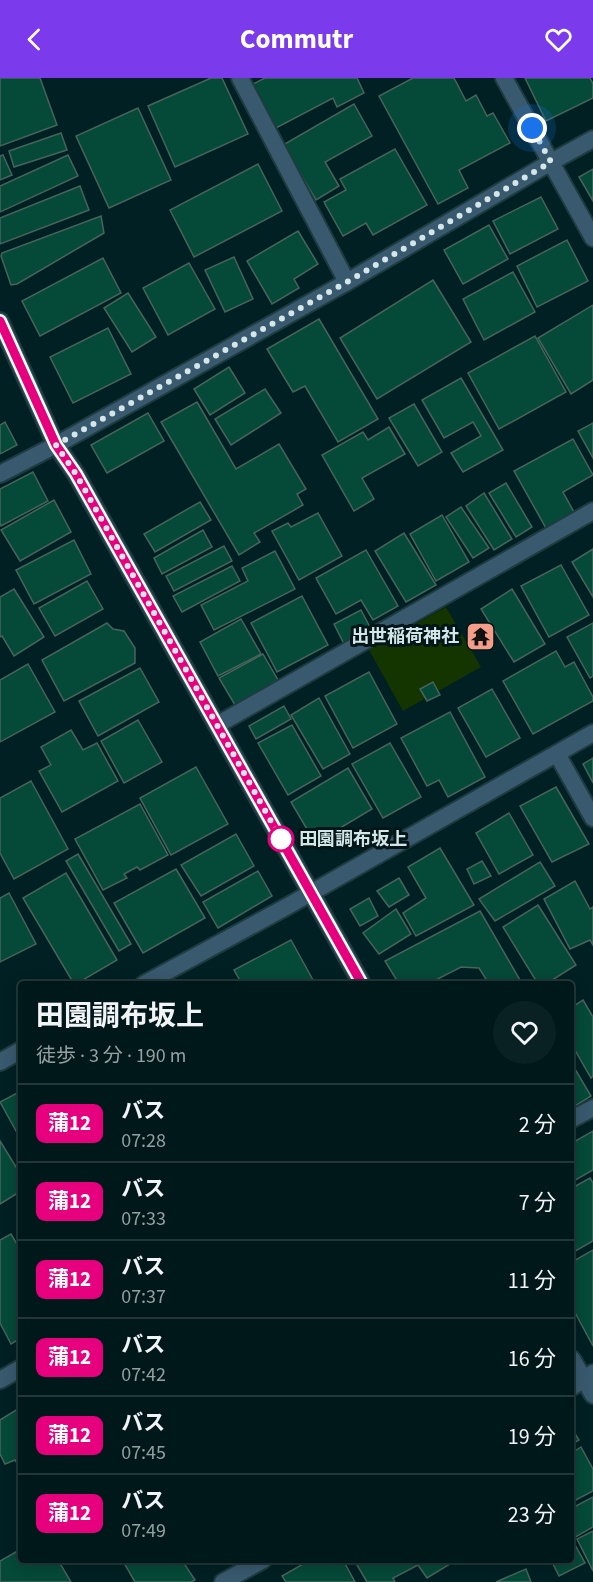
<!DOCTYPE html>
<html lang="ja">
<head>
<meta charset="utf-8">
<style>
  :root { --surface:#00181a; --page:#0a2123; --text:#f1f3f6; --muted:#95a0a2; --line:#223739; --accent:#7c3aed }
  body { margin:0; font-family:"Source Sans 3","Noto Sans JP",sans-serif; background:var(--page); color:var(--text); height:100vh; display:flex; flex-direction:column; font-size:22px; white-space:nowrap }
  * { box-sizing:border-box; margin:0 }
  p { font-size:20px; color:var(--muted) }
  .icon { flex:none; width:33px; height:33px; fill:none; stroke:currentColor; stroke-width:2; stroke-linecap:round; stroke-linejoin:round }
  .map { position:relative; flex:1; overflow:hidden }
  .details { position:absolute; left:18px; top:903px; width:556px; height:582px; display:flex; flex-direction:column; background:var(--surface); border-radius:6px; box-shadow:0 3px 15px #0003,0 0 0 2px var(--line) }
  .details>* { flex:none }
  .badge { padding:0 12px; border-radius:9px; font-size:21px; line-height:39px }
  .you { position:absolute; width:30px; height:30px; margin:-15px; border:4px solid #fff; border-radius:50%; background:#1a73e8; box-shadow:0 0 0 9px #1a73e833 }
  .map>.badge { position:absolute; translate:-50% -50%; box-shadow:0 0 0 3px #fff }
  .round { display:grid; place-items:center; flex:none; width:63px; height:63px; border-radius:32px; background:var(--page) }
  .summary { display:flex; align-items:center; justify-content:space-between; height:102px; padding:0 18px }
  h1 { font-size:28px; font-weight:700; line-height:45px }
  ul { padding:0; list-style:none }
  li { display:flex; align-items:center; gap:18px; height:78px; padding:0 18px; border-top:2px solid var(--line) }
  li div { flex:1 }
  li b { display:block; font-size:22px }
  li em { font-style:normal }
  li .badge { min-width:66px; font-weight:700; text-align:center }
  header { display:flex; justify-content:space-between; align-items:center; height:78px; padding:0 18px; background:var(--accent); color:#fff; font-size:27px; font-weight:700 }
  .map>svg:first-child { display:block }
  .green { fill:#143400 }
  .building { fill:#054938; stroke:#47645a; stroke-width:1.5 }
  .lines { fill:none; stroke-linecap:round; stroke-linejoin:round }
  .service-casing { stroke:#1e3c3f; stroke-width:20 }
  .minor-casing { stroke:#1e3c3f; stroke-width:20 }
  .tertiary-casing { stroke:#1e3c3f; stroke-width:20 }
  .service { stroke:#39596e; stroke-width:16 }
  .minor { stroke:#39596e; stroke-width:16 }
  .tertiary { stroke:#39596e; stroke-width:16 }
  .line-casing { stroke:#fff; stroke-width:14 }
  .line { stroke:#e6007e; stroke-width:9 }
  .walk { stroke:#d4e6e8; stroke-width:6; stroke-dasharray:0 10.8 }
  .stop-dot { fill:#fff; stroke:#e6007e; stroke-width:3 }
  .labels { text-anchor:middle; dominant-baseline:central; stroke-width:6; stroke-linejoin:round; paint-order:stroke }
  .poi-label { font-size:18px; font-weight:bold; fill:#d4e6e8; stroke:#011618; text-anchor:end }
  .stop-label { font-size:18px; font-weight:bold; fill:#d4e6e8; stroke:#011618; text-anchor:start }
</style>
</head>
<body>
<header><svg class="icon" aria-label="back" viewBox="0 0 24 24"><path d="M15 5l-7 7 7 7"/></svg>Commutr<svg class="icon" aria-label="heart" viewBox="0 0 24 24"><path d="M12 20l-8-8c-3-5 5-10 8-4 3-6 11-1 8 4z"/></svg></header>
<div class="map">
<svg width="593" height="1504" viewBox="0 0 593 1504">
  <rect width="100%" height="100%" fill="#002023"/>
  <!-- green -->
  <path class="green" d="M446,529L481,589L403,633L369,572Z"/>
  <!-- building -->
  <g class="building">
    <path d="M0,0H40L57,47L0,68Z"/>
    <path d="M211,0H222L248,56L175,89L148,28Z"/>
    <path d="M265,0H357L364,15L337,29L333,20L274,51L251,7Z"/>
    <path d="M413,0H454L466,23L476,17L487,38L493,35L510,65L459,92L468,110L438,126L379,18Z"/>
    <path d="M525,0H590L593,6V20L546,43Z"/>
    <path d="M354,26L372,58L325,84L339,108L316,122L283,67Z"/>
    <path d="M138,30L171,102L109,130L76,58Z"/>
    <path d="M61,55L67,72L14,89L9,73Z"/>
    <path d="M395,71L427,127L373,157L366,145L343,158L324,124L346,112L340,101Z"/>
    <path d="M3,77L12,97L0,102V78Z"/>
    <path d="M68,77L78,98L0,134V108Z"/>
    <path d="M258,86L282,133L194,179L170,132Z"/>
    <path d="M593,91V123L579,99Z"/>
    <path d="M80,108L89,132L0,166V140Z"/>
    <path d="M541,119L558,151L510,176L493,143Z"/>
    <path d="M101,138L104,155L17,206L11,207L1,178L2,175Z"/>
    <path d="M489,147L508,181L463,206L444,172Z"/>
    <path d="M298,153L318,186L294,201L299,210L272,226L247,183Z"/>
    <path d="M567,162L588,203L537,229L517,188Z"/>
    <path d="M234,179L253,221L225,234L205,192Z"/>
    <path d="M103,180L121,215L40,258L22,223Z"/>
    <path d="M189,185L215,231L168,257L143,210Z"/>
    <path d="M513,194L535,234L484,262L463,221Z"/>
    <path d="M433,202L471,264L377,321L340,260Z"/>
    <path d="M128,215L156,259L132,274L104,230Z"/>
    <path d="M593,227V302L571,316L538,260Z"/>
    <path d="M319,241L378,341L338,364L305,308L293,314L267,271Z"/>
    <path d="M108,250L131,296L73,325L50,279Z"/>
    <path d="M535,258L566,314L499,351L468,295Z"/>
    <path d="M229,289L245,315L210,337L194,311Z"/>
    <path d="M461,300L503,372L463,394L451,375L481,358L473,344L444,360L422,322Z"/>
    <path d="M265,311L281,335L231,367L215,341Z"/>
    <path d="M197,324L236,391L279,366L306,411L297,416L303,427L254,455L260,464L239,477L161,344Z"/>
    <path d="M414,326L442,374L418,388L389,340Z"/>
    <path d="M148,335L164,363L107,395L91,367Z"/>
    <path d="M5,344L17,367L0,376V347Z"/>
    <path d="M593,345V380L578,353Z"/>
    <path d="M389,349L405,376L362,400L374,421L354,433L322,377L363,354L368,362Z"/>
    <path d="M573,361L593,397L563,414L575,436L547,452L514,393Z"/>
    <path d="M33,394L48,423L1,448L0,445V411Z"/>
    <path d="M506,405L532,449L516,459L489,415Z"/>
    <path d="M484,415L512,461L494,472L466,428Z"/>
    <path d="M54,422L71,454L20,483L1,452Z"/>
    <path d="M200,424L211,442L155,474L144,456Z"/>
    <path d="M461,429L489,470L473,480L446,439Z"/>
    <path d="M318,435L342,478L299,502L272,453L288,445L291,449Z"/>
    <path d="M442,437L469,484L436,503L410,456Z"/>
    <path d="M203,452L212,469L162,496L154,480Z"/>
    <path d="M404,455L436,507L406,524L375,473Z"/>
    <path d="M74,462L91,496L34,526L16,492Z"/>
    <path d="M224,468L232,483L174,513L166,498Z"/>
    <path d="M593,471V519L572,484Z"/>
    <path d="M366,472L398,528L373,542L361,522L336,536L316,500Z"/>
    <path d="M275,473L295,511L214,552L201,527L248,503L242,490Z"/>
    <path d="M561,487L589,537L549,559L521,508Z"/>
    <path d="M232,488L240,503L182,534L173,518Z"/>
    <path d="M87,503L103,531L55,558L39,530Z"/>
    <path d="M14,511L44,559L14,578L2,558L0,559V519Z"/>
    <path d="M512,511L545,566L514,584L481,531Z"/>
    <path d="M302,518L328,567L277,594L251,545Z"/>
    <path d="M361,532L371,551L344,566L334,546Z"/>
    <path d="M241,541L261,576L218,598L200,564Z"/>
    <path d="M107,545L113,551L124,553L135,570V585L64,623L42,582Z"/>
    <path d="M593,545V598L590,600L567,559Z"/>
    <path d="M556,573L565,589L574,584L593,619V623L533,656L503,603Z"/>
    <path d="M263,576L278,602L235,627L219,600Z"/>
    <path d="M28,586L55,634L0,664V602Z"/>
    <path d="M140,590L159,624L98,658L79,623Z"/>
    <path d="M369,594L397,646L353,670L325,618Z"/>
    <path d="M433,604L440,617L427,623L420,611Z"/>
    <path d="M492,611L520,660L486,679L458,630Z"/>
    <path d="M319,620L350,676L323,691L291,637Z"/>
    <path d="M284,628L291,641L256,661L249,648Z"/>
    <path d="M450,634L485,699L448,719L439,702L427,708L401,660Z"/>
    <path d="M138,642L162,684L124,705L101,663Z"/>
    <path d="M292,647L321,698L288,717L258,665Z"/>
    <path d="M71,652L83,672L97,665L118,703L62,734L39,693L51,687L41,669Z"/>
    <path d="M390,665L421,719L383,740L352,686Z"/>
    <path d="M593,680V705L583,686Z"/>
    <path d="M196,689L228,746L171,777L140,720Z"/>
    <path d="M348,690L372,731L315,765L291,724Z"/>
    <path d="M31,703L68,771L14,801L0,775V720Z"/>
    <path d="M556,709L589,766L552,784L520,728Z"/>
    <path d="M140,726L168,777L140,792L137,789L124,796L127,800L103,812L75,761Z"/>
    <path d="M509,735L533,777L499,796L476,755Z"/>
    <path d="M236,756L254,788L201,818L181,787Z"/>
    <path d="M440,770L474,827L416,858L403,835L426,820L408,789Z"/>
    <path d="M78,776L131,866L119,873L66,783Z"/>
    <path d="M482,783L491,798L474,806L467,791Z"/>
    <path d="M540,784L555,808L495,843L479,821Z"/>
    <path d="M176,791L205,840L143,875L114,825Z"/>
    <path d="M258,793L272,818L218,850L203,824Z"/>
    <path d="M66,795L117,882L76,906H74L23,820Z"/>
    <path d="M399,800L409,817L389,829L377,813Z"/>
    <path d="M575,803L590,831L593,829V867L590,862L570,871L544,821Z"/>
    <path d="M9,815L36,866L0,884V820Z"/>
    <path d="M369,820L378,838L360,848L350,831Z"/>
    <path d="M538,827L576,887L546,906H538L503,849Z"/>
    <path d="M396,831L411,856L379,876L363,855Z"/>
    <path d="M480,833L520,902L513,906H489L479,890L461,889L428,906H399L385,883Z"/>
    <path d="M291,862L313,902L307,906H242L234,892Z"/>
    <path d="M583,922L593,939V998L591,1000L572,967V929Z"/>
    <path d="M572,986L591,1018L572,1030Z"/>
    <path d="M21,1013V1062L0,1024Z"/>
    <path d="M593,1053V1092L572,1104V1065Z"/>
    <path d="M0,1063L21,1097V1113L0,1126Z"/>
    <path d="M590,1100L593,1105V1163L572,1175V1110Z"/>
    <path d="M11,1156L21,1173V1260L11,1266L0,1245V1162Z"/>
    <path d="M593,1172V1268L572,1229V1184Z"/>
    <path d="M21,1329V1391L15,1382L5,1386L0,1376V1342Z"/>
    <path d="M572,1351L579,1362L572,1366Z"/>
    <path d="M581,1369L593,1391V1413L572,1424V1375Z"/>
    <path d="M593,1419V1449L572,1461V1430Z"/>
    <path d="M593,1453V1493L577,1461Z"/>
    <path d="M574,1465L585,1485L559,1498L551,1482H572V1466Z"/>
    <path d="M21,1471V1482H58L71,1504H0V1483Z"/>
    <path d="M129,1482H191L185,1487L195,1502L191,1504H135L124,1485Z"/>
    <path d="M310,1482H343L355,1504H286L282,1498Z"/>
    <path d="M354,1482H448L450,1486L427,1500L418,1487L393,1500L395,1504H367Z"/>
    <path d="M526,1491L531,1504H496Z"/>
  </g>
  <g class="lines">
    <defs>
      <g id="service">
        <path d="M240,0L347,204"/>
        <path d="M217,647L593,433"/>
        <path d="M557,676L593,740"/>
        <path d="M572,1041L593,1030"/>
      </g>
      <g id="minor">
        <path d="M504,0L593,160"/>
        <path d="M0,396L56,367L347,204L551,84L593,61"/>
        <path d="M144,906L286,829L593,655"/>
        <path d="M0,984L21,972"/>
        <path d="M0,1302L21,1290"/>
        <path d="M572,1309L593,1295"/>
        <path d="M223,1504L263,1482"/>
      </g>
      <g id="tertiary">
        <path d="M0,243L56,367L76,396L362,906"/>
        <path d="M572,1281L593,1317"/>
      </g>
    </defs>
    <!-- service casing -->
    <use href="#service" class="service-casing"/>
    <!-- minor casing -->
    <use href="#minor" class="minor-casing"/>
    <!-- tertiary casing -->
    <use href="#tertiary" class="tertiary-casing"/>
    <!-- service -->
    <use href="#service" class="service"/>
    <!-- minor -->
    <use href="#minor" class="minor"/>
    <!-- tertiary -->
    <use href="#tertiary" class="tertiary"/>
  </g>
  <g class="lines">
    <defs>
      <path id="line" d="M0,243L56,367L76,396L362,906"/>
    </defs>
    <!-- line casing -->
    <use href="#line" class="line-casing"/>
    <!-- line -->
    <use href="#line" class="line"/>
    <!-- walk -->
    <path class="walk" d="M281,761L76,396L56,367L347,204L551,84L532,50"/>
  </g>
  <!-- icons -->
  <defs>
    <symbol id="temple-square" viewBox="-11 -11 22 22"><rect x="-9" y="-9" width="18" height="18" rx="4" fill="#f49e89" stroke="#011618"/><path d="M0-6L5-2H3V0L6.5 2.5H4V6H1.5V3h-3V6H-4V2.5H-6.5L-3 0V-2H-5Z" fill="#111"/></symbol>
  </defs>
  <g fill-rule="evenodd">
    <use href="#temple-square" x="464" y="542" width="33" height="33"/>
  </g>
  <!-- markers -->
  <circle class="stop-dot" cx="281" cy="761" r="12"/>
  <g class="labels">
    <!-- poi labels -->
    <g class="poi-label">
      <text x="459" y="558">出世稲荷神社</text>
    </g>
    <!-- stop labels -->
    <g class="stop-label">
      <text x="299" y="761">田園調布坂上</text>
    </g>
  </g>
</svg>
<div class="you" style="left:532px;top:50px"></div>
<section class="details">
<div class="summary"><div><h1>田園調布坂上</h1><p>徒歩 · 3 分 · 190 m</p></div><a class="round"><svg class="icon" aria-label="heart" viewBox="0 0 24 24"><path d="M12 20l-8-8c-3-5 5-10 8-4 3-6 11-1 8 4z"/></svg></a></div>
<ul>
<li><span class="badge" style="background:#e6007e;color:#fff">蒲12</span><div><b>バス</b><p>07:28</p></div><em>2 分</em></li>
<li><span class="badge" style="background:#e6007e;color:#fff">蒲12</span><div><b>バス</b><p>07:33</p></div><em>7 分</em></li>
<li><span class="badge" style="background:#e6007e;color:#fff">蒲12</span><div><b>バス</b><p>07:37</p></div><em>11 分</em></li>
<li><span class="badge" style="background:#e6007e;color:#fff">蒲12</span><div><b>バス</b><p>07:42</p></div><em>16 分</em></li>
<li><span class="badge" style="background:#e6007e;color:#fff">蒲12</span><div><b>バス</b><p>07:45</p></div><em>19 分</em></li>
<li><span class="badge" style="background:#e6007e;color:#fff">蒲12</span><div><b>バス</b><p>07:49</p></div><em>23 分</em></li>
</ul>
</section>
</div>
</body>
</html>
